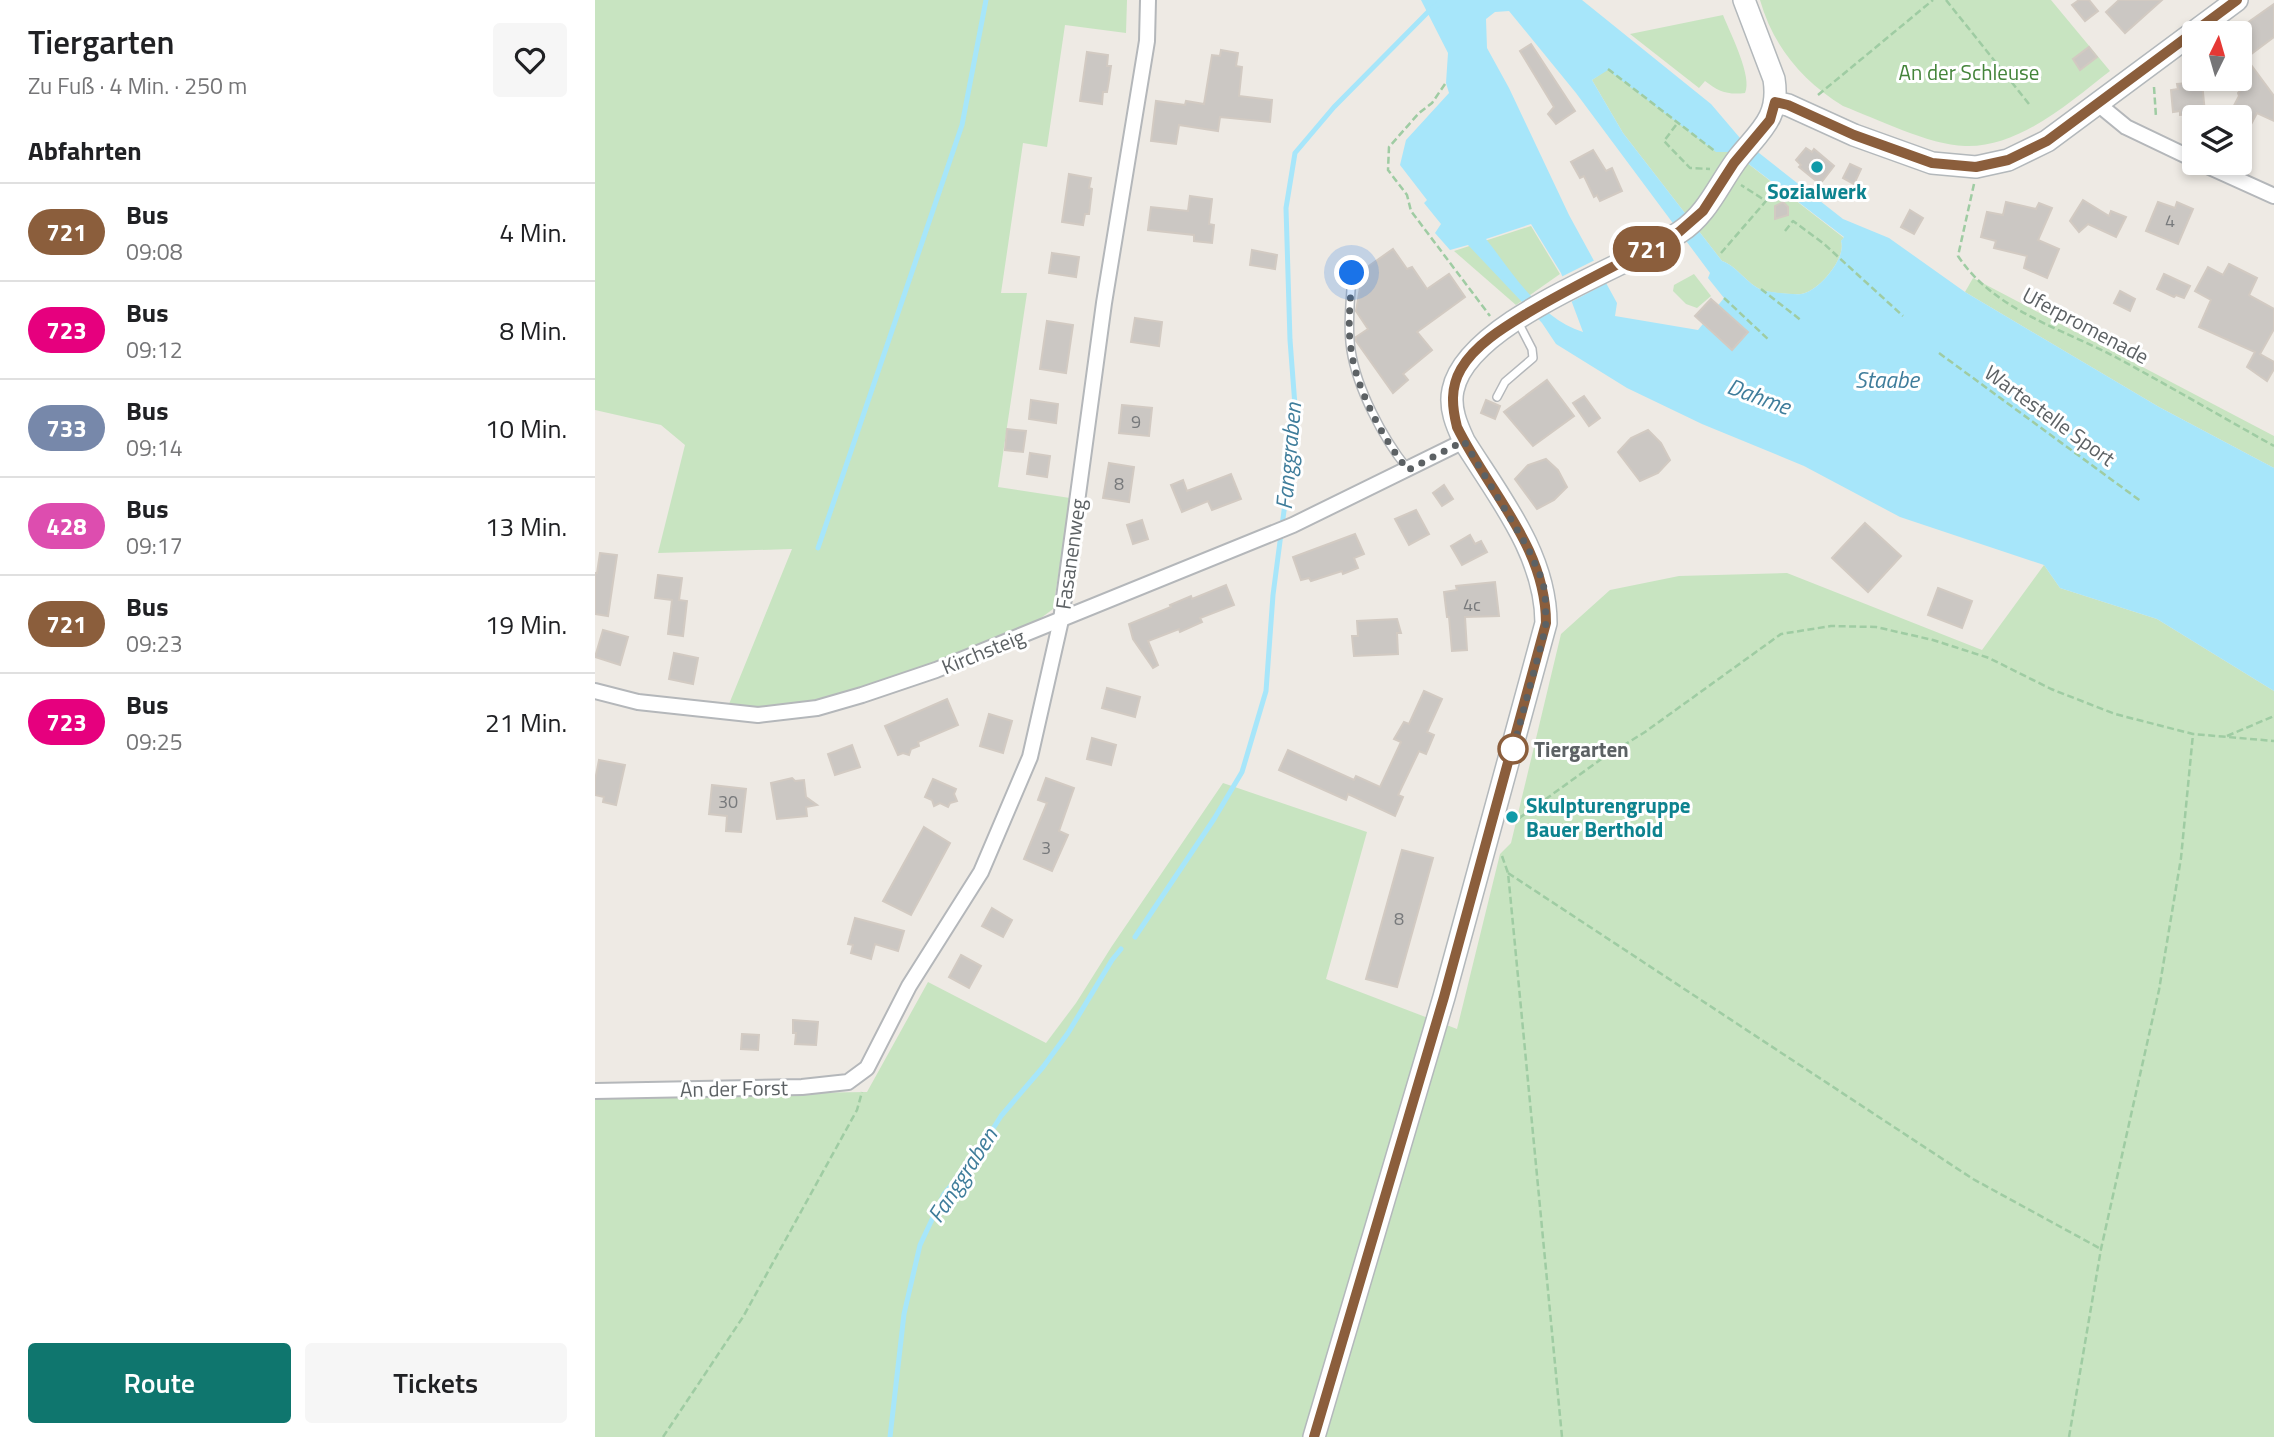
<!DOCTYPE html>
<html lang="de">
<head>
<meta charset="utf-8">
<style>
  :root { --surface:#fff; --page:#f6f6f6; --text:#202124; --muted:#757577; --line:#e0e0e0; --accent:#0f766e }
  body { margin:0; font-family:"Titillium Web",sans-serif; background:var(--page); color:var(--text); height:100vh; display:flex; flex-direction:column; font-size:26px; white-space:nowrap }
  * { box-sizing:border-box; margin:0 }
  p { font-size:23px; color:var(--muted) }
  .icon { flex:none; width:38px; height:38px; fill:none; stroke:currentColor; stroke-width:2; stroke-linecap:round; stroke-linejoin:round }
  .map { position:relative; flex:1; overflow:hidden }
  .side { display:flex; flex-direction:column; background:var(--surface); width:595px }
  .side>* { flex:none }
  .badge { padding:0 14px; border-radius:23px; font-size:24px; line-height:46px }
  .needle { width:46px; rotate:5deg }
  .fabs { position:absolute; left:1587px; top:21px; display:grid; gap:14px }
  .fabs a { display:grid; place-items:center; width:70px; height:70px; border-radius:7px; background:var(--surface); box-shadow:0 4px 10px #0003; font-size:35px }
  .you { position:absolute; width:35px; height:35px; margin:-18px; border:5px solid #fff; border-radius:50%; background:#1a73e8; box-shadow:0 0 0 10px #1a73e833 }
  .map>.badge { position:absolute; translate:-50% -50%; box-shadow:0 0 0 4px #fff }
  h2 { padding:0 28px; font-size:26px; line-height:63px }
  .round { display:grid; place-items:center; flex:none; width:74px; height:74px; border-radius:7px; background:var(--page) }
  .summary { display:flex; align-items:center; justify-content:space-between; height:119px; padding:0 28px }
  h1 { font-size:33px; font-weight:600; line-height:52px }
  .button { display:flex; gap:14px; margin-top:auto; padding:14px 28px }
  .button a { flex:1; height:80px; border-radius:7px; background:var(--accent); color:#fff; font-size:28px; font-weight:600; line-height:80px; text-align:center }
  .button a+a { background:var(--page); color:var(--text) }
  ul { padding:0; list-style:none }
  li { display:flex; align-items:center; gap:21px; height:98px; padding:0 28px; border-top:2px solid var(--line) }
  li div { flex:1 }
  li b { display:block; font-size:26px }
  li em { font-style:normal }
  li .badge { min-width:77px; font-weight:700; text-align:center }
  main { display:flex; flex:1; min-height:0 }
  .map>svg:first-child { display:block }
  .green { fill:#c8e4c1 }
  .water { fill:#a7e6fa; fill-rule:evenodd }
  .pier { fill:#eeeae4 }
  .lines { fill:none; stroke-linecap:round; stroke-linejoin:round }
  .stream { stroke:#a7e6fa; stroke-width:5 }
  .building { fill:#cbc7c3; stroke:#d2cac2; stroke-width:2 }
  .lane-casing { stroke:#b4b7ba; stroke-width:10 }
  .street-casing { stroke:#b4b7ba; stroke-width:18 }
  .secondary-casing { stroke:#b3b8bb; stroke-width:24 }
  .path { stroke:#9fcca3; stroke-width:2.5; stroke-dasharray:7 3.5; stroke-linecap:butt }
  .lane { stroke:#fff; stroke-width:7 }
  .street { stroke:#fff; stroke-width:14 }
  .secondary { stroke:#fff; stroke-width:21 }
  .line-casing { stroke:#fff; stroke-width:16 }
  .line { stroke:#8b5e3c; stroke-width:10 }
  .walk { stroke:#5c6164; stroke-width:7; stroke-dasharray:0 12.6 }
  .culture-dot { fill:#0f9aa8; stroke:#fff; stroke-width:2.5 }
  .stop-dot { fill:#fff; stroke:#8b5e3c; stroke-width:3.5 }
  .labels { text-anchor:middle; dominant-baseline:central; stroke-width:6; stroke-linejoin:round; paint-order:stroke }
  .number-label { font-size:18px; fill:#787a7c }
  .park-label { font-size:21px; fill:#44843a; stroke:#fff }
  .culture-label { font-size:21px; font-weight:bold; fill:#0d838f; stroke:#fff }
  .street-label { font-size:21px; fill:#5c6164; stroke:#fff }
  .stop-label { font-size:21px; font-weight:bold; fill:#5c6164; stroke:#fff; text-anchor:start }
  .water-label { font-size:23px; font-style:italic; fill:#3f7d9b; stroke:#fff }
</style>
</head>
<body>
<main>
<section class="side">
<div class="summary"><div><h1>Tiergarten</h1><p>Zu Fuß · 4 Min. · 250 m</p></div><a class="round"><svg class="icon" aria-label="heart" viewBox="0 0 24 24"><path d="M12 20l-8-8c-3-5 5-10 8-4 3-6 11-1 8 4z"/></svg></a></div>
<h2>Abfahrten</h2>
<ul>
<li><span class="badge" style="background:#8b5e3c;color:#fff">721</span><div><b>Bus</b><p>09:08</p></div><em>4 Min.</em></li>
<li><span class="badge" style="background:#e6007e;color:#fff">723</span><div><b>Bus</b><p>09:12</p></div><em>8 Min.</em></li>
<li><span class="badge" style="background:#78a;color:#fff">733</span><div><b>Bus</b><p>09:14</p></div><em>10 Min.</em></li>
<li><span class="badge" style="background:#dd4daf;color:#fff">428</span><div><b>Bus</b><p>09:17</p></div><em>13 Min.</em></li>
<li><span class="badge" style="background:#8b5e3c;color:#fff">721</span><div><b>Bus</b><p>09:23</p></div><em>19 Min.</em></li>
<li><span class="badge" style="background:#e6007e;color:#fff">723</span><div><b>Bus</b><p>09:25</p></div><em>21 Min.</em></li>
</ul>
<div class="button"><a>Route</a><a>Tickets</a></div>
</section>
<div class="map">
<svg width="1679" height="1437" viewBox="0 0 1679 1437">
  <rect width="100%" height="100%" fill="#eeeae4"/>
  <!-- green -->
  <g class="green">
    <path d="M0,0H532L531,33L470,25L452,147L428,143L406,293H432L403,487L475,498L458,609L442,621C359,654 276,693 186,707C169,709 150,709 132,709L197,549L63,553L90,445L66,425L0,410Z"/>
    <path d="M1165,0H1456L1515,71C1475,102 1424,148 1370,146C1334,145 1282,119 1248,106C1207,81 1178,46 1165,0Z"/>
    <path d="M1128,15C1135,33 1158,77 1150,93C1133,95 1124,92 1110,81L1104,88L1035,34Z"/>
    <path d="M1013,69L1121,151L1138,152L1249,238L1246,241C1252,258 1223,292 1206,294C1197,295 1176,293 1167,290C1152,284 1142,266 1127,261L1028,133L997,80Z"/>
    <path d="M936,226L965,274L921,305L859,251Z"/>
    <path d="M1099,274L1116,296L1102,308L1091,304L1078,291L1079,285Z"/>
    <path d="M1378,278L1679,436V468L1564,407L1370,292Z"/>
    <path d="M1449,565L1465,588L1562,619L1679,691V1437H0V1089L9,1096L272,1092L333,982L451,1043L481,1003L517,946L628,783L772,832L731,979L862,1029L905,854L916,843L966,634L1015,590L1084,576L1192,573L1387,650Z"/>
  </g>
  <!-- water -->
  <path class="water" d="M826,0H987L1116,104L1145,138L1248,219L1294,238L1370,292L1564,407L1679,468V691L1562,619L1465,588L1449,565L1305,517L1209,466L1107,424L1032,388L961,344L947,323L873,245L855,250L840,233L846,224L829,203L832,200L805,165L811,140L854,93L851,83L853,53ZM914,11L981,93L1115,273L1113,278L1129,298L1103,330L1020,316L1022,303L974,215L914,88L892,48L891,19L900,12ZM1013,70L1121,152H1138L1249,237L1246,241C1252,258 1223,292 1206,294C1199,295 1173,292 1167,290C1152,284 1142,266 1127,261L1028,133L997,80ZM936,224L966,273L988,332C944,318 918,273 891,239Z"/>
  <!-- pier -->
  <path class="pier" d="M1000,260L1012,283L974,303L964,278Z"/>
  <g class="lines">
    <!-- stream -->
    <g class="stream">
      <path d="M223,548L367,125L391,0"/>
      <path d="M540,937L619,819L647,772L671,691L678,595L701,419L695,340L691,208L700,153L739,107L832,13L848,0"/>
      <path d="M295,1437L309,1314L325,1245L349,1194L382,1154L406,1116L448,1067L473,1033L517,960L526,949"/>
    </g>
  </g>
  <!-- building -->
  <g class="building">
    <path d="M1484,0H1494L1503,11L1490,21L1477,5Z"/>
    <path d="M1524,0H1567L1530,33L1511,12Z"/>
    <path d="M1679,4V37L1651,58L1679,96V121L1662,113L1645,145V117H1633L1644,96L1643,93L1645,91V28Z"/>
    <path d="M936,44L980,111L961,124L953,114L959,107L925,51Z"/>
    <path d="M1494,47L1502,57L1485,70L1478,59Z"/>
    <path d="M626,50L643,53L641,66L647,67L644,96L677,100L675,122L625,117L623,131L584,125L581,144L556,141L561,101L590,105L591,101L609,104L617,55L625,56Z"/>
    <path d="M492,52L513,55L512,66H516L514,80L512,92H508L507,104L485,101Z"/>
    <path d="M1607,82L1610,113L1585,115V111L1578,112L1576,90L1583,89L1582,84Z"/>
    <path d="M1211,148L1217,152L1219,149L1239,166L1225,184L1204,167L1206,165L1201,160Z"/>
    <path d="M998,150L1011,171L1017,168L1027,191L1005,201L1002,195L999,197L989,176L985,178L976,162Z"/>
    <path d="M1255,164L1266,169L1259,184L1248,178Z"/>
    <path d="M474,174L496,178L494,188L497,189L494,214H490L488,225L467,222Z"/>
    <path d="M595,196L617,199L614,224L619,225L617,243L599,241V235L553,230L556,207L593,211Z"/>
    <path d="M1488,200L1514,216L1516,211L1531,217L1521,237L1493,224L1484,232L1475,221Z"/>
    <path d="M1188,202L1193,207V215L1180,219V206Z"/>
    <path d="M1411,202L1441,209L1444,203L1457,208L1443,240L1464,249L1452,278L1429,268L1432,256L1399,248L1401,241L1386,237L1392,212L1408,215Z"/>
    <path d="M1563,202L1580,208L1582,202L1598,209L1583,244L1551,231Z"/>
    <path d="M1315,210L1328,218L1319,234L1306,227Z"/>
    <path d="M798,249L812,269L817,267L832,289L854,274L870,297L822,332L837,350L808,374L813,380L798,393L761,341V337L773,329L761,311L768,270Z"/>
    <path d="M657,250L682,255L680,269L655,265Z"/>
    <path d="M457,253L484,257L481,277L454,273Z"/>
    <path d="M1634,264L1662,278L1654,295L1679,309V329L1665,354L1679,362V369L1672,381L1652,367L1660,352L1604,327L1616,300L1600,291L1613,267L1628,275Z"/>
    <path d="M1569,274L1595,286L1589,298L1581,295L1579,297L1562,289Z"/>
    <path d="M1525,291L1540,299L1535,311L1519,303Z"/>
    <path d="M1116,299L1153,332L1137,350L1100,316Z"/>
    <path d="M540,318L567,322L564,346L536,342Z"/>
    <path d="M452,321L478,325L471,373L445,369Z"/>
    <path d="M952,380L979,416L938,446L909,412Z"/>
    <path d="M989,396L1005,418L994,426L978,403Z"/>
    <path d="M436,400L463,404L461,423L434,419Z"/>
    <path d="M891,400L905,406L900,419L886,413Z"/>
    <path d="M527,405L557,408L554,436L524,433Z"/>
    <path d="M412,429L431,431L428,452L410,450Z"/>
    <path d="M1053,430L1066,443L1075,460L1063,473L1045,481L1023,452L1036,438Z"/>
    <path d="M435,453L455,456L452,477L432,474Z"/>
    <path d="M951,459L963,470L972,487L959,500L942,509L920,479L933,465Z"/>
    <path d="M514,463L539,467L534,502L508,498Z"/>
    <path d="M636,474L646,499L617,510L613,501L587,512L576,485L588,480L592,491Z"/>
    <path d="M849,485L858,499L847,506L838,493Z"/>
    <path d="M821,510L834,534L814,545L800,519Z"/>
    <path d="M547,520L553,539L538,544L532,525Z"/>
    <path d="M1270,523L1306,556L1273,592L1237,558Z"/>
    <path d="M760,534L769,554L759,558L763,568L748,574L747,571L716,581L714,578L706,580L698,557Z"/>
    <path d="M875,535L880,544L886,541L892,552L867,565L856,546Z"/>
    <path d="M5,553L22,555L13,616L0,614V573H2Z"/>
    <path d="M63,575L87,578L84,600L92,601L88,636L73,634L77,600L60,598Z"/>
    <path d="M900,582L904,616L870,617L872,650L857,651L854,617H852L849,592L862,590L861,586Z"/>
    <path d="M631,585L639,605L605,618L607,622L585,632L584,629L553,641L563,665L558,668L538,639L534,624L576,607L575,605L596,596L597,599Z"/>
    <path d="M1343,588L1377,601L1367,628L1333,615Z"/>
    <path d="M802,619L806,633H802L803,654L759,656L757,636H763L762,621Z"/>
    <path d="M8,630L33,637L25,665L0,657Z"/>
    <path d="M79,653L103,658L98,684L74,679Z"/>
    <path d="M512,688L545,697L540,717L507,708Z"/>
    <path d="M829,691L847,699L832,732L839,735L831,754L824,751L803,795L808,797L800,816L753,794L751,800L684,770L693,750L759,780L761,776L785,787L806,742L799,739L809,722L814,724Z"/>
    <path d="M352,699L363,725L323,742L324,746L316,749L314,755L308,753L303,755L290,726Z"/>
    <path d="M394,714L417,721L408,753L385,746Z"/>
    <path d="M497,738L521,745L516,765L492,759Z"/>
    <path d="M257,745L265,767L240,775L233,754Z"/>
    <path d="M4,760L30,765L21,805L8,802L9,797L0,795V780Z"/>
    <path d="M197,778L200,781L209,780L211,797L222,805L211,807L212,816L182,819L176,783Z"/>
    <path d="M451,778L479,788L464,831L473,835L457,871L429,859L452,803L443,800Z"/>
    <path d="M338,779L361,789L359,794L362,801L355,803L353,807L345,803L339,806L337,800L330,797Z"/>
    <path d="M117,785L151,789L146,832L131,831L132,816L114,814Z"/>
    <path d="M329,827L355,843L316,915L288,901Z"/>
    <path d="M807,850L838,858L802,987L771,979Z"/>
    <path d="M397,908L417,920L408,937L387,926Z"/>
    <path d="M260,918L309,931L303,951L280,944L276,959L256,953L258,945L253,944Z"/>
    <path d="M366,955L386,966L374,988L354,977Z"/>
    <path d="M198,1020L223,1022L221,1045L200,1044L201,1033H198Z"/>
    <path d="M147,1034L164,1035L163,1050L146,1049Z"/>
  </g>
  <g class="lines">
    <defs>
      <g id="lane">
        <path d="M757,273C756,298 752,325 756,350C762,389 788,438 812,468"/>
        <path d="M902,397L910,382L938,358L937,349L922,320"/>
      </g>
      <g id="street">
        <path d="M1503,104L1531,127L1600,160"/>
        <path d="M1606,163L1679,196"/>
        <path d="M0,691L43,702L163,715L222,708L267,695L341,670L698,525L869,441"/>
        <path d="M0,1091L207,1087L253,1082L272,1068L314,986L386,872L435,757L466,620L509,303L552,41L553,0"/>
      </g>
      <g id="secondary">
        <path d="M1180,102L1193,105L1259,135L1337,163L1381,167L1413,160L1452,141L1642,0"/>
        <path d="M719,1437L849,997L951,623C951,555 904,497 869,441C862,426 854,408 858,390C872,321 1030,268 1085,232C1113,214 1124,183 1144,157C1166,130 1185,117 1179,79L1149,0"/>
      </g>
    </defs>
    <!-- lane casing -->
    <use href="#lane" class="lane-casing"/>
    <!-- street casing -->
    <use href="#street" class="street-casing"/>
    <!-- secondary casing -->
    <use href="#secondary" class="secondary-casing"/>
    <!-- path -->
    <g class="path">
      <path d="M1351,0L1434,104"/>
      <path d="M1013,69L1121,152"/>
      <path d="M850,84L837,103L824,113L794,147L793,170L812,195L816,211L895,316"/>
      <path d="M1559,87L1561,117"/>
      <path d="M1223,95L1338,0"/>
      <path d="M1081,125L1069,141L1095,168L1115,169"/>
      <path d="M1379,184L1363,256C1399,311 1469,329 1524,359C1576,387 1627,417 1679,446"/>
      <path d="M1190,231L1198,221L1228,243L1308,316"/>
      <path d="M1126,253L1171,201L1146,185"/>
      <path d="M1166,289L1207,321"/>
      <path d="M1129,298L1175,341"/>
      <path d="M1344,353L1547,502"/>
      <path d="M1632,736L1679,716"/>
      <path d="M916,824L1005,760L1050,732L1186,634L1236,626L1281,627L1338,640L1394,658L1456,689L1520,714L1598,734L1679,741"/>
      <path d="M907,856L913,873L915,893L967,1437"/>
      <path d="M913,873L1378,1179L1506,1249"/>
      <path d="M68,1437L148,1317L262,1110L267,1092"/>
      <path d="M1474,1437L1506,1249L1564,990L1586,858L1598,734"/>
    </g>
    <!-- lane -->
    <use href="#lane" class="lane"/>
    <!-- street -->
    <use href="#street" class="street"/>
    <!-- secondary -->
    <use href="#secondary" class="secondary"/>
  </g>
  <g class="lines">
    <defs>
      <path id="line" d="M719,1437L849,997L951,623C951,547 894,492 862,427C857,407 855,388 866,369C880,345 908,328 931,314C981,284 1033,260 1084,232L1108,211L1139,163L1175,120L1180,102L1193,105L1259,135L1337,163L1381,167L1413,160L1452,141L1642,0"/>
    </defs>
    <!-- line casing -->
    <use href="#line" class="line-casing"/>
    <!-- line -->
    <use href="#line" class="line"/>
    <!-- walk -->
    <path class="walk" d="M757,273C756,298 752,324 756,349C761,389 788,439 813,470L869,441L933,548L945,575L950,591L951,623L948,638L918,749"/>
  </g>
  <!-- markers -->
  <g class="culture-dot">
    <circle cx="1222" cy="167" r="7"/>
    <circle cx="917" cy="817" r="7"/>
  </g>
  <circle class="stop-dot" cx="918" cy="749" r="14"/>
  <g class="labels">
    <!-- number labels -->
    <g class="number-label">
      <text x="1575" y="220">4</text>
      <text x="541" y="421">9</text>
      <text x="524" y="483">8</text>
      <text x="877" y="604">4c</text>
      <text x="133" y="801">30</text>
      <text x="451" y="847">3</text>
      <text x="804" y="918">8</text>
    </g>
    <!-- park labels -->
    <g class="park-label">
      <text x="1374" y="72">An der Schleuse</text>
    </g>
    <!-- culture labels -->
    <g class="culture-label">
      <text x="1222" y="191">Sozialwerk</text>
      <text x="931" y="805" text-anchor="start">Skulpturengruppe<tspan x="931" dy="24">Bauer Berthold</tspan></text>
    </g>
    <!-- street labels -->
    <g class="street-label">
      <text transform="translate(1491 325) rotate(28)">Uferpromenade</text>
      <text transform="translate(1455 415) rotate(36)">Wartestelle Sport</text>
      <text transform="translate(475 554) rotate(-82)">Fasanenweg</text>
      <text transform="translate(388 651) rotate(-22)">Kirchsteig</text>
      <text transform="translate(139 1088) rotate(-1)">An der Forst</text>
    </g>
    <!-- stop labels -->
    <g class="stop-label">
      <text x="939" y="749">Tiergarten</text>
    </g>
    <!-- water labels -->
    <g class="water-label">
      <text x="1292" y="379">Staabe</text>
      <text transform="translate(1164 396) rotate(20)">Dahme</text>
      <text transform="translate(693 456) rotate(-85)">Fanggraben</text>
      <text transform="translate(367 1175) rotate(-57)">Fanggraben</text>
    </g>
  </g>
</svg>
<div class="fabs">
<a><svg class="needle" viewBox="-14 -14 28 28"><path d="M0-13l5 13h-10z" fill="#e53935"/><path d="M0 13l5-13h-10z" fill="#757577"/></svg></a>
<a><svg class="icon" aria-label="layers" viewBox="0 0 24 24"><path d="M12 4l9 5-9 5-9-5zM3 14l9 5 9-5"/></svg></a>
</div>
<div class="you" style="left:757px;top:273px"></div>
<b class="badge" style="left:1052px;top:249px;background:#8b5e3c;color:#fff">721</b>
</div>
</main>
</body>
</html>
